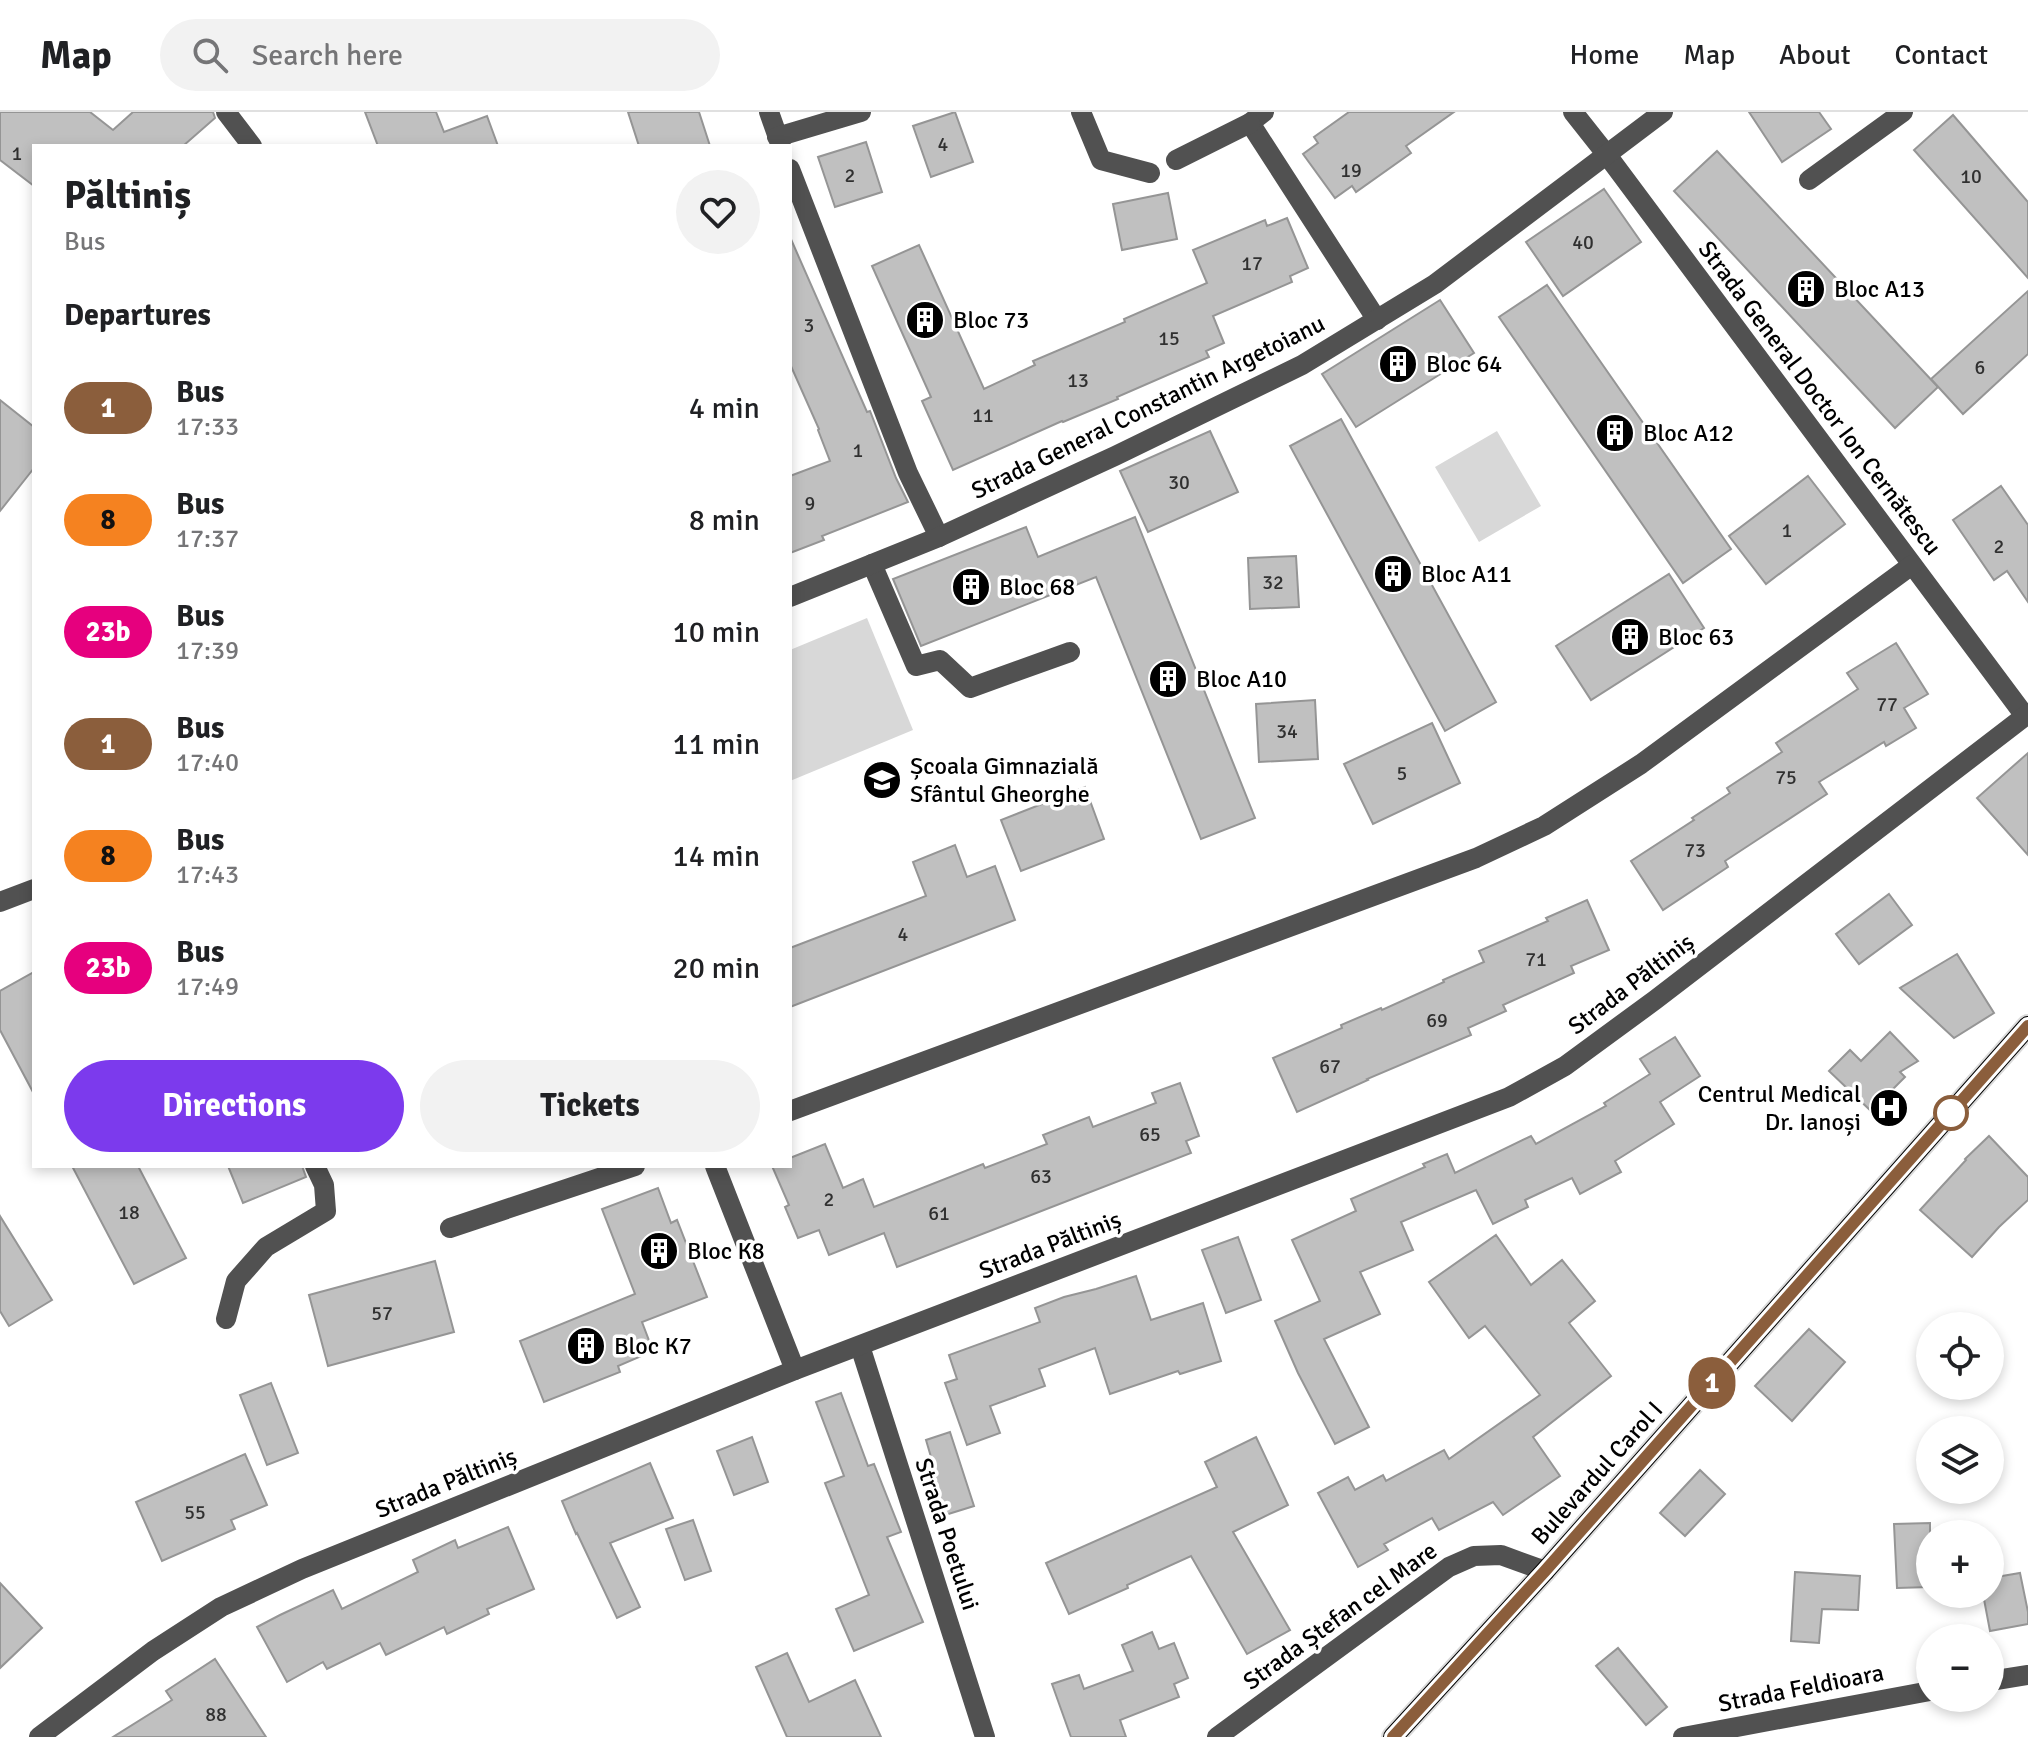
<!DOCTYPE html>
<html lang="en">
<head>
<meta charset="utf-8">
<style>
  :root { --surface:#fff; --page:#f2f2f2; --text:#202124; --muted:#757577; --line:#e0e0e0; --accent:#7c3aed }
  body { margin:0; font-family:Signika,sans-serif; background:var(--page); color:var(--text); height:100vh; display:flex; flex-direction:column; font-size:30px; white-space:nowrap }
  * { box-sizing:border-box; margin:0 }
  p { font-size:26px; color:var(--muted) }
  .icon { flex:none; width:44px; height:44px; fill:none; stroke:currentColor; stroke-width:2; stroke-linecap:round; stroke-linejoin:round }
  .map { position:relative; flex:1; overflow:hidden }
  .drawer { position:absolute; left:32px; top:32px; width:760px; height:1024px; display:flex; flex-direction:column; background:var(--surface); border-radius:0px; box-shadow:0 4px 12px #0003 }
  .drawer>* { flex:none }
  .badge { padding:0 16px; border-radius:26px; font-size:28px; line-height:52px }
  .fabs { position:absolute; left:1916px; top:1200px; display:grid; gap:16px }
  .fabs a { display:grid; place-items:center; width:88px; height:88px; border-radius:50%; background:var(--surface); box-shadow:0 4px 12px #0003; font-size:40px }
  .map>.badge { position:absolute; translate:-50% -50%; box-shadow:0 0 0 4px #fff }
  h2 { padding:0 32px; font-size:30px; line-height:72px }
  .round { display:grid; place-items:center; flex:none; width:84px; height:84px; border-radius:42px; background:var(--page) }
  .summary { display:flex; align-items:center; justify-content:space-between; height:136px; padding:0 32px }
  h1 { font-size:38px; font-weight:700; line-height:60px }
  .cta { display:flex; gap:16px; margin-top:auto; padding:16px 32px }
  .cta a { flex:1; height:92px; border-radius:48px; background:var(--accent); color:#fff; font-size:32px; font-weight:700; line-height:92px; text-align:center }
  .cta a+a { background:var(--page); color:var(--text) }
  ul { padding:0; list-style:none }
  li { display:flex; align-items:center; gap:24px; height:112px; padding:0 32px }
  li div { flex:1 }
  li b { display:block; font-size:30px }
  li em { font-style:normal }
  li .badge { min-width:88px; font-weight:700; text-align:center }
  header { display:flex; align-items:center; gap:48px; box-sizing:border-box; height:112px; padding:0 40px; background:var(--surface); border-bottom:2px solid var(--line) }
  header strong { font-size:38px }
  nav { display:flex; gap:44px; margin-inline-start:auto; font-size:28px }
  .search { width:560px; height:72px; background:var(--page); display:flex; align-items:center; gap:20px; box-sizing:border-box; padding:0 28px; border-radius:44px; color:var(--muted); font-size:30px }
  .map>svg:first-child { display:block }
  .green { fill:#d8d8d8 }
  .building { fill:#c0c0c0; stroke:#959595; stroke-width:2 }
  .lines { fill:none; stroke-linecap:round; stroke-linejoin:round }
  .major-casing { stroke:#dbdbdb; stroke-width:24 }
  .minor { stroke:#515151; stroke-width:20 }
  .major { stroke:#000; stroke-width:20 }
  .line-casing { stroke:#fff; stroke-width:18 }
  .line { stroke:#8b5e3c; stroke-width:12 }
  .stop-dot { fill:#fff; stroke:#8b5e3c; stroke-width:4 }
  .labels { text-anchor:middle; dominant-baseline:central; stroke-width:7; stroke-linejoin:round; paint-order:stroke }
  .number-label { font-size:20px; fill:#303030 }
  .poi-label { font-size:24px; fill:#000; stroke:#fff; text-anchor:start }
  .street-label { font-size:24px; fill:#000; stroke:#fff }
</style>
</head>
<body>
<header>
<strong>Map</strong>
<div class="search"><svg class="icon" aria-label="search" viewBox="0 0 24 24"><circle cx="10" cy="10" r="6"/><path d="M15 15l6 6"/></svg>Search here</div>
<nav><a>Home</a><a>Map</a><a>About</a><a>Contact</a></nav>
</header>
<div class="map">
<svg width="2028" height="1625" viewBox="0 0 2028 1625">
  <rect width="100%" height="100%" fill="#fff"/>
  <!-- green -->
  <g class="green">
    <path d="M1497,319L1541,394L1479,430L1435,355Z"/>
    <path d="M867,506L913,618L790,669V538Z"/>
  </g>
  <!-- building -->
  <g class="building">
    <path d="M0,0H90L113,18L133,0H213L215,6L183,34H34V74L0,48Z"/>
    <path d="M365,0H436L444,20L487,4L498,34H378Z"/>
    <path d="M628,0H699L710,34H639Z"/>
    <path d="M955,0L973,50L931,65L913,14Z"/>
    <path d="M1349,0H1454L1406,34L1411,41L1356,80L1352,74L1335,86L1303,42L1318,31L1314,25Z"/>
    <path d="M1749,0H1819L1831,17L1782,50Z"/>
    <path d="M1953,3L2028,90V166L1914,38Z"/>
    <path d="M866,30L882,80L835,95L818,45Z"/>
    <path d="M1717,39L1938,275L1895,316L1674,79Z"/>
    <path d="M1604,77L1641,130L1563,184L1526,130Z"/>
    <path d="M1168,81L1177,127L1122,138L1113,92Z"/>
    <path d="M1287,106L1308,156L1290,164L1292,170L1213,204L1224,231L1206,239L1209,245L1117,285L1118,287L1063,310L1062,309L953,358L922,289L931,285L872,154L919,133L984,277L1035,253L1033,249L1125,210L1124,207L1207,171L1193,138L1265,108L1267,114Z"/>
    <path d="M790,125L867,300L870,299L896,366L908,390L822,424L824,428L790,441V364L830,349L818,318L819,317L790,252Z"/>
    <path d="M1547,173L1731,437L1683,471L1499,205Z"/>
    <path d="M2028,179V242L1963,302L1931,267Z"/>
    <path d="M1440,188L1474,241L1356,315L1322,262Z"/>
    <path d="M0,288L34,315V356L0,399Z"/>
    <path d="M1341,307L1496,590L1445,619L1290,334Z"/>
    <path d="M1210,319L1238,380L1148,420L1120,359Z"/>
    <path d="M1808,364L1845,412L1766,472L1729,424Z"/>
    <path d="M2001,374L2028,413V490L2007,459L1994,468L1953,408Z"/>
    <path d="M1135,405L1255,706L1201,727L1096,465L921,534L893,467L1026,415L1038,445Z"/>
    <path d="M1296,444L1299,495L1250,497L1248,446Z"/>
    <path d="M1669,462L1704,516L1591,588L1556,534Z"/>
    <path d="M1896,531L1928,582L1904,596L1916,616L1886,634L1884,630L1819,670L1827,682L1725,749L1728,755L1663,798L1631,749L1694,708L1692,706L1730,681L1727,676L1782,640L1776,631L1858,577L1847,561Z"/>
    <path d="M1315,588L1318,647L1259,650L1256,592Z"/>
    <path d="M1432,611L1460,671L1373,712L1344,652Z"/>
    <path d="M2028,641V743L1977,686Z"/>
    <path d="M1085,675L1104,727L1021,759L1001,708Z"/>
    <path d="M955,733L967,765L995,754L1015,808L790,895V836L926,784L913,750Z"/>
    <path d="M1889,782L1912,813L1859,852L1836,822Z"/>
    <path d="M1587,788L1609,838L1571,854L1574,861L1503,893L1506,899L1468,916L1471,923L1367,967L1368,968L1297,1000L1273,946L1342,916L1341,913L1381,896L1382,898L1444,870L1443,868L1484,850L1479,839L1548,809L1546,806Z"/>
    <path d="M1957,842L1994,901L1954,926L1900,876Z"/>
    <path d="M34,860V982L0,918V879Z"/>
    <path d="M1890,920L1918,949L1900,960L1905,965L1871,999L1829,959L1850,938L1861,949Z"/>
    <path d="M1675,925L1700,964L1660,990L1674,1012L1615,1049L1621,1060L1580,1082L1572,1066L1525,1088L1528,1095L1493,1112L1476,1078L1401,1110L1413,1138L1360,1160L1380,1202L1324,1227L1369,1315L1335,1332L1298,1261L1275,1209L1320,1189L1292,1128L1356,1099L1351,1087L1425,1055L1423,1052L1447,1042L1455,1061L1531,1024L1536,1032L1606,994L1604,991L1650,962L1640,947Z"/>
    <path d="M1180,971L1199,1024L1186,1029L1191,1041L897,1155L884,1121L829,1143L819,1118L798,1126L785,1095L789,1093L772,1054H790V1046L825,1032L843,1076L863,1067L874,1095L983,1052L985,1056L1047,1032L1043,1023L1089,1005L1093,1015L1156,991L1152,981Z"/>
    <path d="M1989,1024L2028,1065V1088L1999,1115L1972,1145L1920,1098L1966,1048L1965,1047Z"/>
    <path d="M72,1054H138L186,1146L134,1172Z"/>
    <path d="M228,1054H302L306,1065L243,1091Z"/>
    <path d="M658,1076L671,1111L677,1108L707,1185L642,1210L653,1239L618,1254L620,1260L544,1290L520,1229L635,1182L602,1097Z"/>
    <path d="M0,1104L52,1188L9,1214L0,1199Z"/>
    <path d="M1496,1123L1531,1173L1562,1148L1595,1189L1569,1211L1611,1264L1533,1325L1560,1364L1503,1403L1493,1390L1439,1418L1432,1406L1384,1432L1388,1438L1358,1455L1318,1381L1348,1365L1355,1378L1383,1363L1386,1369L1444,1338L1449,1347L1540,1283L1485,1214L1469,1226L1429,1170Z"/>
    <path d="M1238,1125L1261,1188L1226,1201L1202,1138Z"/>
    <path d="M435,1149L454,1220L328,1254L309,1183Z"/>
    <path d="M1136,1164L1151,1208L1203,1191L1221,1249L1180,1262L1178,1259L1110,1282L1095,1236L1039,1257L1045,1274L990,1294L1000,1321L967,1333L945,1271L957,1267L949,1243L1040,1210L1035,1196L1064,1185L1096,1177Z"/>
    <path d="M1809,1217L1845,1250L1792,1309L1755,1274Z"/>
    <path d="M271,1271L298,1341L267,1353L240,1283Z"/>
    <path d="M841,1281L868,1354L874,1352L901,1420L887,1425L923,1510L854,1539L836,1497L869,1483L825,1371L844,1364L816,1290Z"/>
    <path d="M950,1320L974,1394L942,1404L924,1347L931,1345L926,1328Z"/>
    <path d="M752,1325L768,1370L734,1383L717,1339Z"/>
    <path d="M1256,1325L1288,1393L1233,1420L1290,1518L1247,1542L1191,1444L1127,1473L1128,1476L1069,1502L1046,1451L1217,1375L1205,1350Z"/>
    <path d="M245,1342L267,1393L231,1408L235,1417L162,1449L136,1390Z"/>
    <path d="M650,1351L673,1406L610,1431L640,1495L617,1506L577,1421L576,1422L562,1389Z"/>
    <path d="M1700,1358L1725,1382L1685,1424L1660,1401Z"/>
    <path d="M693,1408L711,1459L685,1468L666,1417Z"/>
    <path d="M1930,1411V1475L1897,1476L1894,1412Z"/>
    <path d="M508,1415L534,1477L487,1497L489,1502L447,1522L444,1515L386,1543L380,1531L327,1557L323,1550L287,1570L257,1515L280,1503L333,1478L342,1497L418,1460L413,1448L455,1428L458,1436Z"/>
    <path d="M1795,1460L1860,1464L1858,1498L1822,1497L1819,1531L1791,1529Z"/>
    <path d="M2020,1461L2028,1500V1512L1990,1519L1983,1482H1990V1466Z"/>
    <path d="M0,1471L42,1516L0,1556Z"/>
    <path d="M1152,1520L1159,1537L1174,1531L1188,1566L1174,1572L1179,1585L1120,1608L1126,1625H1071L1052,1572L1079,1563L1084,1577L1133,1559L1122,1533Z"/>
    <path d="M1618,1536L1667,1595L1646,1613L1596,1554Z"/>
    <path d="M787,1541L809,1590L855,1568L881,1625H787L756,1555Z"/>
    <path d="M215,1547L266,1625H113L172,1588L166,1579Z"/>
  </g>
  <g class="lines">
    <defs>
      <path id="major" d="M1393,1625L1545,1459L2028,914"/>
    </defs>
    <!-- major casing -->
    <use href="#major" class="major-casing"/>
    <!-- minor -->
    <g class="minor">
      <path d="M226,0L252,34"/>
      <path d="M769,0L781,34"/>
      <path d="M1081,0L1101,48L1150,61"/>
      <path d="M1264,0L1250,11L1377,208"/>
      <path d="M1573,0L1607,43L2025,604"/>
      <path d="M777,25L861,0"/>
      <path d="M1176,48L1250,11"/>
      <path d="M790,57L908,361L939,425"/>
      <path d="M1809,68L1903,0"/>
      <path d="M872,452L916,554L940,548L970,576L1070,540"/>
      <path d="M790,485L939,425L1115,344L1302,253L1435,172L1663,0"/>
      <path d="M0,790L34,777"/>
      <path d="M790,999L1476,746L1544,714L1641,652L1912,453"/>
      <path d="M715,1054L795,1258"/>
      <path d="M450,1116L635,1054"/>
      <path d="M226,1207L236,1169L266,1135L326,1099L324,1073L315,1054"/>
      <path d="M860,1234L985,1625"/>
      <path d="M1990,1569L2028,1563"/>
      <path d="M39,1625L153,1539L221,1495L302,1457L795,1258L1509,985L1565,954L1655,888L2028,602"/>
      <path d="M1217,1625L1449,1455L1474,1444L1501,1443L1545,1459"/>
      <path d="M1683,1625L1930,1579"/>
    </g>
    <!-- major -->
    <use href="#major" class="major"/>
  </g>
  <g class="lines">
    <defs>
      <path id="line" d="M1393,1625L1545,1459L2028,914"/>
    </defs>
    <!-- line casing -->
    <use href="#line" class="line-casing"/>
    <!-- line -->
    <use href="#line" class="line"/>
  </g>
  <!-- icons -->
  <defs>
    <symbol id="building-disc" viewBox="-11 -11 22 22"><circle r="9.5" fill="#000" stroke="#fff"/><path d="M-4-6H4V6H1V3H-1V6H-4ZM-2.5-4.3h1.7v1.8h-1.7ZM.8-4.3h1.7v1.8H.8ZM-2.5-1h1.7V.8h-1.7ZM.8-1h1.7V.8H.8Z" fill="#fff"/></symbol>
    <symbol id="school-disc" viewBox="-11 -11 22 22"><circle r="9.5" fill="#000" stroke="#fff"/><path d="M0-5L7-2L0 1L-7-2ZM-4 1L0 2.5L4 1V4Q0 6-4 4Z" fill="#fff"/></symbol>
    <symbol id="hospital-disc" viewBox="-11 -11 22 22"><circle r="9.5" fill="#000" stroke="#fff"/><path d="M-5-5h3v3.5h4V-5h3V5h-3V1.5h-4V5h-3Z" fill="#fff"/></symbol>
  </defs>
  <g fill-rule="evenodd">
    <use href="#building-disc" x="1784" y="155" width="44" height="44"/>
    <use href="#building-disc" x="903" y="186" width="44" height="44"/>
    <use href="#building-disc" x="1376" y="230" width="44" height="44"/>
    <use href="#building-disc" x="1593" y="299" width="44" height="44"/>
    <use href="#building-disc" x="1371" y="440" width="44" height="44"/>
    <use href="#building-disc" x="949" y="453" width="44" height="44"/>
    <use href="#building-disc" x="1608" y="503" width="44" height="44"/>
    <use href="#building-disc" x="1146" y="545" width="44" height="44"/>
    <use href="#school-disc" x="860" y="646" width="44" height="44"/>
    <use href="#hospital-disc" x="1867" y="974" width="44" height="44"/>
    <use href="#building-disc" x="637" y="1117" width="44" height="44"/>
    <use href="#building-disc" x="564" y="1212" width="44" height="44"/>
  </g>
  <!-- markers -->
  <circle class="stop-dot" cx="1951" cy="1001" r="16"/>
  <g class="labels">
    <!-- number labels -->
    <g class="number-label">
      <text x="943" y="32">4</text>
      <text x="17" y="41">1</text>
      <text x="1351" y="58">19</text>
      <text x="850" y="63">2</text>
      <text x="1971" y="64">10</text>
      <text x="1583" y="130">40</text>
      <text x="1252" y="151">17</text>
      <text x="809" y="213">3</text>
      <text x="1169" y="226">15</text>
      <text x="1980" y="255">6</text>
      <text x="1078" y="268">13</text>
      <text x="983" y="303">11</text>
      <text x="858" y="338">1</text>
      <text x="1179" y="370">30</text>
      <text x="810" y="391">9</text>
      <text x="1787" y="418">1</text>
      <text x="1999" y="434">2</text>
      <text x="1273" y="470">32</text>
      <text x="1887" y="592">77</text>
      <text x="1287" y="619">34</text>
      <text x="1402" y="661">5</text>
      <text x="1786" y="665">75</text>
      <text x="1695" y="738">73</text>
      <text x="903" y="822">4</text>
      <text x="1536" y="847">71</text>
      <text x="1437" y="908">69</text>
      <text x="1330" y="954">67</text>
      <text x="1150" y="1022">65</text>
      <text x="1041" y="1064">63</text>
      <text x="829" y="1087">2</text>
      <text x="129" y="1100">18</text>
      <text x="939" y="1101">61</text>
      <text x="382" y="1201">57</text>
      <text x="195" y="1400">55</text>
      <text x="216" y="1602">88</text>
    </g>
    <!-- poi labels -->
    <g class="poi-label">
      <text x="1834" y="177">Bloc A13</text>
      <text x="953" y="208">Bloc 73</text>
      <text x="1426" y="252">Bloc 64</text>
      <text x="1643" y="321">Bloc A12</text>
      <text x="1421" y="462">Bloc A11</text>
      <text x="999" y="475">Bloc 68</text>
      <text x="1658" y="525">Bloc 63</text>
      <text x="1196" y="567">Bloc A10</text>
      <text x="910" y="654">Școala Gimnazială<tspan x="910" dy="28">Sfântul Gheorghe</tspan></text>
      <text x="1861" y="982" text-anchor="end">Centrul Medical<tspan x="1861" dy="28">Dr. Ianoși</tspan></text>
      <text x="687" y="1139">Bloc K8</text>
      <text x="614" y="1234">Bloc K7</text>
    </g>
    <!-- street labels -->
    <g class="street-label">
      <text transform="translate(1820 286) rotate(53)">Strada General Doctor Ion Cernătescu</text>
      <text transform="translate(1148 295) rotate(-26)">Strada General Constantin Argetoianu</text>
      <text transform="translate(1631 872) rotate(-37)">Strada Păltiniș</text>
      <text transform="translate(1050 1133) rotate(-21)">Strada Păltiniș</text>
      <text transform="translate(1597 1361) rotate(-48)">Bulevardul Carol I</text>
      <text transform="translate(446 1371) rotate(-22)">Strada Păltiniș</text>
      <text transform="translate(947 1422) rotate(72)">Strada Poetului</text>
      <text transform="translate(1340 1504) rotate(-36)">Strada Ștefan cel Mare</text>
      <text transform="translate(1801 1576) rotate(-11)">Strada Feldioara</text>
    </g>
  </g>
</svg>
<div class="fabs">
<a><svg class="icon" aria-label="locate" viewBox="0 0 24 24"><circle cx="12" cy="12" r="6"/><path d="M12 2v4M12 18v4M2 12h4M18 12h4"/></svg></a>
<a><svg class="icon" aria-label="layers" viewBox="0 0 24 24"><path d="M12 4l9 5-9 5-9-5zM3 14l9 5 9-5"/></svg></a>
<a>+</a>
<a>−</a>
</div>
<b class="badge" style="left:1712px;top:1271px;background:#8b5e3c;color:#fff">1</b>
<section class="drawer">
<div class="summary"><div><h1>Păltiniș</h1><p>Bus</p></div><a class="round"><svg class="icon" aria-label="heart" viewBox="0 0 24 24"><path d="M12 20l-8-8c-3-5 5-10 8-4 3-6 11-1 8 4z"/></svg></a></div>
<h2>Departures</h2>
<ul>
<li><span class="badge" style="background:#8b5e3c;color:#fff">1</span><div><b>Bus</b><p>17:33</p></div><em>4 min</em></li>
<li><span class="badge" style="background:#f58220;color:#111">8</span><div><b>Bus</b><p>17:37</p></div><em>8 min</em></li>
<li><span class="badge" style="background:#e6007e;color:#fff">23b</span><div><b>Bus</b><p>17:39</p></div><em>10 min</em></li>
<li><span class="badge" style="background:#8b5e3c;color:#fff">1</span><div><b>Bus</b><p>17:40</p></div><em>11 min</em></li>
<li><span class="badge" style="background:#f58220;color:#111">8</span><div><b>Bus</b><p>17:43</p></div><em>14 min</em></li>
<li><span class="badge" style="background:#e6007e;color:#fff">23b</span><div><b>Bus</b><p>17:49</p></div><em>20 min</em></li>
</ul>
<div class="cta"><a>Directions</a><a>Tickets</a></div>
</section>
</div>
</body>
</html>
